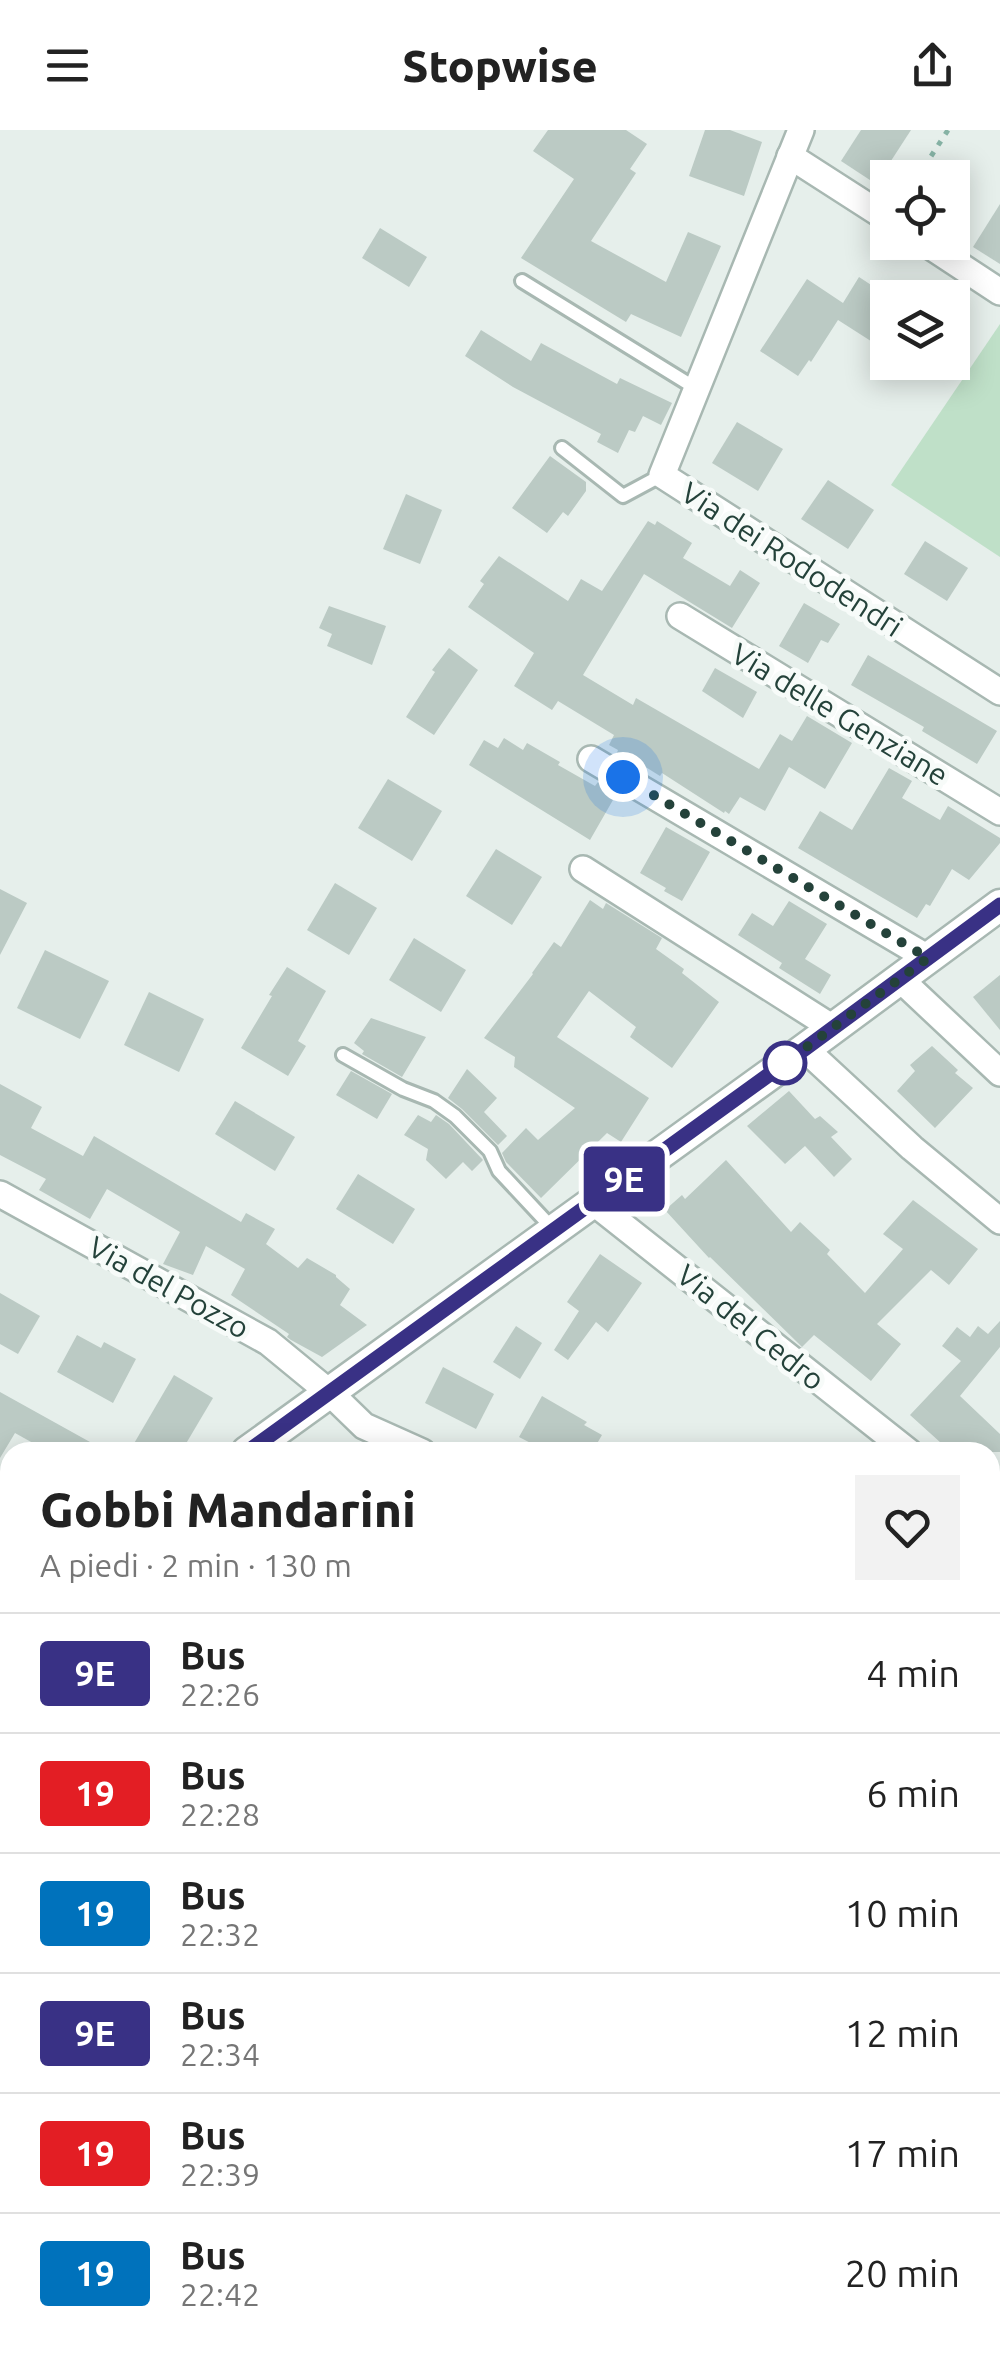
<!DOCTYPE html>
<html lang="it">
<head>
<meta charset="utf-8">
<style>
  :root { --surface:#fff; --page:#f2f2f2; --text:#222; --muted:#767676; --line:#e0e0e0 }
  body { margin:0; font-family:Ubuntu,sans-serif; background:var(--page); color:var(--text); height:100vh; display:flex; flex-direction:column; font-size:38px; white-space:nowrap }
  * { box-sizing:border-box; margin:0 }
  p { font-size:32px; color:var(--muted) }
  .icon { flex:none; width:55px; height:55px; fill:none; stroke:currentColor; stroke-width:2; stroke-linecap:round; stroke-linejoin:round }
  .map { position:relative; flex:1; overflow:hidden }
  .panel { position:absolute; left:0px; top:1312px; width:1000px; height:912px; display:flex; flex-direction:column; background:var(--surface); border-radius:30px 30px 0 0; box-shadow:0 5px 25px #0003 }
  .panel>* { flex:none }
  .badge { padding:0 20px; border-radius:8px; font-size:35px; line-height:65px }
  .fabs { position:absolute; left:870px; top:30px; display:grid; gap:20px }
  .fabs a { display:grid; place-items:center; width:100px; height:100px; border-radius:0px; background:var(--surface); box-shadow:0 5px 25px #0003; font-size:50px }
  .you { position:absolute; width:50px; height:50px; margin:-25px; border:8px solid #fff; border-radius:50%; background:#1a73e8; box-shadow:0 0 0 15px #1a73e833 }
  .map>.badge { position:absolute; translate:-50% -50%; box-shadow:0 0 0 5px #fff }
  .round { display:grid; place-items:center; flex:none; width:105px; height:105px; border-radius:0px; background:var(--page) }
  .summary { display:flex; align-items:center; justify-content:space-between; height:170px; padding:0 40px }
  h1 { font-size:48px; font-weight:800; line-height:75px }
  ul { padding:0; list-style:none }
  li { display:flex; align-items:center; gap:30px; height:120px; padding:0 40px; border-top:2px solid var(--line) }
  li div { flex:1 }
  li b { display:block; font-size:38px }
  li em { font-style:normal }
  li .badge { min-width:110px; font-weight:700; text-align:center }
  header { display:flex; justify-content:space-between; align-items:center; height:130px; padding:0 40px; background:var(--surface); font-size:45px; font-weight:800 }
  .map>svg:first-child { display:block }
  .green { fill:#bfe0c8 }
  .building { fill:#bbcac4 }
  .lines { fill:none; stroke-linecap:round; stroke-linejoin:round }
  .service-casing { stroke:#a8b8b2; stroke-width:18 }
  .minor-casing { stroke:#a8b8b2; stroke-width:30 }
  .tertiary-casing { stroke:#a8b8b2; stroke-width:35 }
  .path { stroke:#86b3a5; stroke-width:5; stroke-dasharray:5 8; stroke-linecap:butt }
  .service { stroke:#fff; stroke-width:12 }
  .minor { stroke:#fff; stroke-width:25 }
  .tertiary { stroke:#fff; stroke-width:30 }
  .line-casing { stroke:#fff; stroke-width:22 }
  .line { stroke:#393185; stroke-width:15 }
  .walk { stroke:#24423a; stroke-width:10; stroke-dasharray:0 18 }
  .stop-dot { fill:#fff; stroke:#393185; stroke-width:5 }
  .labels { text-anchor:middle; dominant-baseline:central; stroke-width:10; stroke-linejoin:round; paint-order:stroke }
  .street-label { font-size:30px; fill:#24423a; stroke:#f7fbf9 }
</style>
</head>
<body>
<header><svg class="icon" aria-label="menu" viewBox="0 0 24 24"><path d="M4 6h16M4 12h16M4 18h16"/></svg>Stopwise<svg class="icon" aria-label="share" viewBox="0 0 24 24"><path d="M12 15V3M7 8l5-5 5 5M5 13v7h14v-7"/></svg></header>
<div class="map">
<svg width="1000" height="2224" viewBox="0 0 1000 2224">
  <rect width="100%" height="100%" fill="#e6efeb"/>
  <!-- green -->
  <g class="green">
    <path d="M1000,194V427L891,355Z"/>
    <path d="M6,1568L10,1571V2047L0,2041V1572Z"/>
  </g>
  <!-- building -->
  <g class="building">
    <path d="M548,0H626L647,14L630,39L636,43L591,111L666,152L688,102L721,116L681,207L631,184L626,192L521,128L574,49L533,21Z"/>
    <path d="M705,0H730L762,12L744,66L689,46Z"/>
    <path d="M861,0H911L876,54L841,31Z"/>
    <path d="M1000,74V134L973,117Z"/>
    <path d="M380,98L427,127L409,157L362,128Z"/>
    <path d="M859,147L888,166V222L838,190L811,232L809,230L798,246L760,221L807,149L843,173Z"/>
    <path d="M481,200L531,231L541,213L617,254L620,248L672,273L661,295L643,286L635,302L629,300L618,323L597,312L601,304L513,257L465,226Z"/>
    <path d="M737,292L783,319L758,361L712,333Z"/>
    <path d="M550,326L586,352V361L568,386L563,382L547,403L512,378Z"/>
    <path d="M828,350L874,380L848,419L801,389Z"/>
    <path d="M406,364L442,380L420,434L383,419Z"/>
    <path d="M648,391L655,395L657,391L692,413L683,428L730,456L740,440L760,453L732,498L644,444L583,545L633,575L636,568L759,639L780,604L792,611L807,586L852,613L825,659L789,637L765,681L740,667L729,684L725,681L724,683L662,643L660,646L636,631L633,635L616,625L618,620L609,615L614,605L558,571L552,580L514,556L534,523L468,477L484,454L480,451L499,426L568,471L581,449L602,461Z"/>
    <path d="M925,411L968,438L947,471L904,444Z"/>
    <path d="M804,473L840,494L828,513L821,510L808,533L779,516Z"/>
    <path d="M329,476L386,496L372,535L327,516L332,504L319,498Z"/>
    <path d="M449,518L478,540L434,605L406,587L435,542L432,540Z"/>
    <path d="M868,525L997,601L977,634L922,601L924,597L851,555Z"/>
    <path d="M715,538L757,562L743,588L702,561Z"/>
    <path d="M504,608L523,620L527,613L560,632L558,635L595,656L598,652L617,663L590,710L469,635L484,610L498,618Z"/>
    <path d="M889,638L912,651L902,668L940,690L948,676L1000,708V713L969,750L952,739L930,776L926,774L917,788L798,718L820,681L852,700Z"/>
    <path d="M388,649L442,681L412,731L358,698Z"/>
    <path d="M666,697L710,722L682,771L664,761L666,758L640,743Z"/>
    <path d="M496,719L542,747L512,795L466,766Z"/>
    <path d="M335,753L377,778L349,825L307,800Z"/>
    <path d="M0,759L27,773L0,825Z"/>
    <path d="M590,770L603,779L606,773L662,808L656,819L684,839L682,843L719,872L672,938L630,907L636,897L589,861L557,907L649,968L621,1012L607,1003L541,1068L506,1032L502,1023L526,998L538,1010L575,978L514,937L515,927L484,908L533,844L532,843L554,812L561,817Z"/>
    <path d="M789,771L827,794L805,829L831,845L820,864L779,838L782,833L738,805L752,783L773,796Z"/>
    <path d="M414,808L466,840L441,882L389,850Z"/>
    <path d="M45,820L109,851L80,909L17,878Z"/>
    <path d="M287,837L326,861L298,911L306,916L288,946L241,918L272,866L269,865Z"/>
    <path d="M1000,845V900L973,867Z"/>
    <path d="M149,862L204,889L179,942L124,915Z"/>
    <path d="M371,888L426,907L402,947L362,924L364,921L354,913Z"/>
    <path d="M932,916L958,940L955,943L973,958L935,998L897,961L915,941L910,935Z"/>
    <path d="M467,939L497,968L484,982L507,1006L498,1015L462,979L448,968Z"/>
    <path d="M351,941L392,964L377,989L336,965Z"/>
    <path d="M0,954L42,977L31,998L83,1026L94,1006L241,1092L246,1083L275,1099L266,1114L298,1138L307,1128L336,1145V1147L350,1159L340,1175L367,1195L322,1227L291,1210L287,1207L289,1204L231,1165L245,1139L206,1116L193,1145L163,1134L180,1102L107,1059L90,1089L39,1060L46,1049L0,1025Z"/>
    <path d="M789,961L815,989L820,986L838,1002L831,1007L852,1029L834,1047L805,1016L785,1034L747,996Z"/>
    <path d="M235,971L295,1007L275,1041L215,1004Z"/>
    <path d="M418,985L431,992L436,985L449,994L483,1030L472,1041L463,1032L446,1049L426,1030L428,1019L404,1005Z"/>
    <path d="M726,1030L791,1102L800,1092L830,1120L827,1124L865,1163L903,1119L883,1104L913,1070L978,1119L949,1155L931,1140L877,1194L901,1214L871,1251L814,1205L802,1217L798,1213L710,1127L709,1128L665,1080L682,1065L685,1069Z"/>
    <path d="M358,1044L415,1079L393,1114L336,1079Z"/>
    <path d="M600,1124L642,1153L608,1202L596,1192L568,1230L554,1220L579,1181L567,1172Z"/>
    <path d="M0,1163L40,1186L18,1224L0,1214Z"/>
    <path d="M1000,1191V1217L960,1266L1000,1304V1322H951L910,1285L961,1231L942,1216L957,1197L970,1207L978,1196L988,1204Z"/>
    <path d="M516,1196L542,1213L520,1249L493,1232Z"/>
    <path d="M77,1205L101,1218L104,1212L136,1229L113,1273L57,1242Z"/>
    <path d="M443,1237L494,1264L476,1299L425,1273Z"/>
    <path d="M174,1245L213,1268L181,1322H129Z"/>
    <path d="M0,1262L108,1322H49L15,1303L0,1328Z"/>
    <path d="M542,1266L587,1292L584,1295L602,1305L592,1322H548L519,1307Z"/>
  </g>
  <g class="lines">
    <defs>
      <g id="service">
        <path d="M522,151L697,259"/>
        <path d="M562,318L623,366L662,345"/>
        <path d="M343,925L403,959L434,971L455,986L490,1021L499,1041L554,1100"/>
      </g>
      <g id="minor">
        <path d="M801,0L662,345L1000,562"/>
        <path d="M790,26L888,89"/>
        <path d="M924,112L1000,162"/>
        <path d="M680,486L1000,682"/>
        <path d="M591,629L928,828"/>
        <path d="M583,739L833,898"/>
        <path d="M900,849L1000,943"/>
        <path d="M805,919L912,1018L1000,1091"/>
        <path d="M0,1064L268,1212L330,1263L364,1296L422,1322"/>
        <path d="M593,1072L909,1322"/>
        <path d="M990,1387L1000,1395"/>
      </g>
      <g id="tertiary">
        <path d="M247,1322L805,919L1000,775"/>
        <path d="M0,1500L10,1492"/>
      </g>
    </defs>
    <!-- service casing -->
    <use href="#service" class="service-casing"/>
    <!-- minor casing -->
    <use href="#minor" class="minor-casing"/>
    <!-- tertiary casing -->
    <use href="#tertiary" class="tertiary-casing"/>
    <!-- path -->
    <path class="path" d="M917,48L948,0"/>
    <!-- service -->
    <use href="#service" class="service"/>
    <!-- minor -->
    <use href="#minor" class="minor"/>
    <!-- tertiary -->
    <use href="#tertiary" class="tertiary"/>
  </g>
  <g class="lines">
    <defs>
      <path id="line" d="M247,1322L806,918L1000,775"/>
    </defs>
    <!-- line casing -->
    <use href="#line" class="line-casing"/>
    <!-- line -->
    <use href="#line" class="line"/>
    <!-- walk -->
    <path class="walk" d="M623,647L928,828L774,941L785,933"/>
  </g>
  <!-- markers -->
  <circle class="stop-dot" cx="785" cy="933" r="20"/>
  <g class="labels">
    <!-- street labels -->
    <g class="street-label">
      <text transform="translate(792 429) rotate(33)">Via dei Rododendri</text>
      <text transform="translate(840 584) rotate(31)">Via delle Genziane</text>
      <text transform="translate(169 1157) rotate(29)">Via del Pozzo</text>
      <text transform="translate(751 1197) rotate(39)">Via del Cedro</text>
    </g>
  </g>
</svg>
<div class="fabs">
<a><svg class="icon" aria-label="locate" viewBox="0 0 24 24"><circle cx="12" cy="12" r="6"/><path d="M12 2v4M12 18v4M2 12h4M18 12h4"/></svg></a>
<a><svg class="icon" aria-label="layers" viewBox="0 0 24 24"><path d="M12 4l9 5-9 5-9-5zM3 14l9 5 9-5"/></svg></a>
</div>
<div class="you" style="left:623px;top:647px"></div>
<b class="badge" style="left:624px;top:1049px;background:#393185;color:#fff">9E</b>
<section class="panel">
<div class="summary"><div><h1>Gobbi Mandarini</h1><p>A piedi · 2 min · 130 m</p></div><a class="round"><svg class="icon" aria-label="heart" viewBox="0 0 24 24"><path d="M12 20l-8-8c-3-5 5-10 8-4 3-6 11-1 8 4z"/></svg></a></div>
<ul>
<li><span class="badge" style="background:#393185;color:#fff">9E</span><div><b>Bus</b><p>22:26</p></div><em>4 min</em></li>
<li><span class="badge" style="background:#e31e24;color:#fff">19</span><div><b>Bus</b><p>22:28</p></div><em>6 min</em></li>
<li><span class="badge" style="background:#0072bc;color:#fff">19</span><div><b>Bus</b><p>22:32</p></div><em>10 min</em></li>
<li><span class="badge" style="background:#393185;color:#fff">9E</span><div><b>Bus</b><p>22:34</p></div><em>12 min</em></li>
<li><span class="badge" style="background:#e31e24;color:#fff">19</span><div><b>Bus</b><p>22:39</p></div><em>17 min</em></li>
<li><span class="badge" style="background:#0072bc;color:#fff">19</span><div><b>Bus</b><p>22:42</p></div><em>20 min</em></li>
</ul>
</section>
</div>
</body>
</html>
